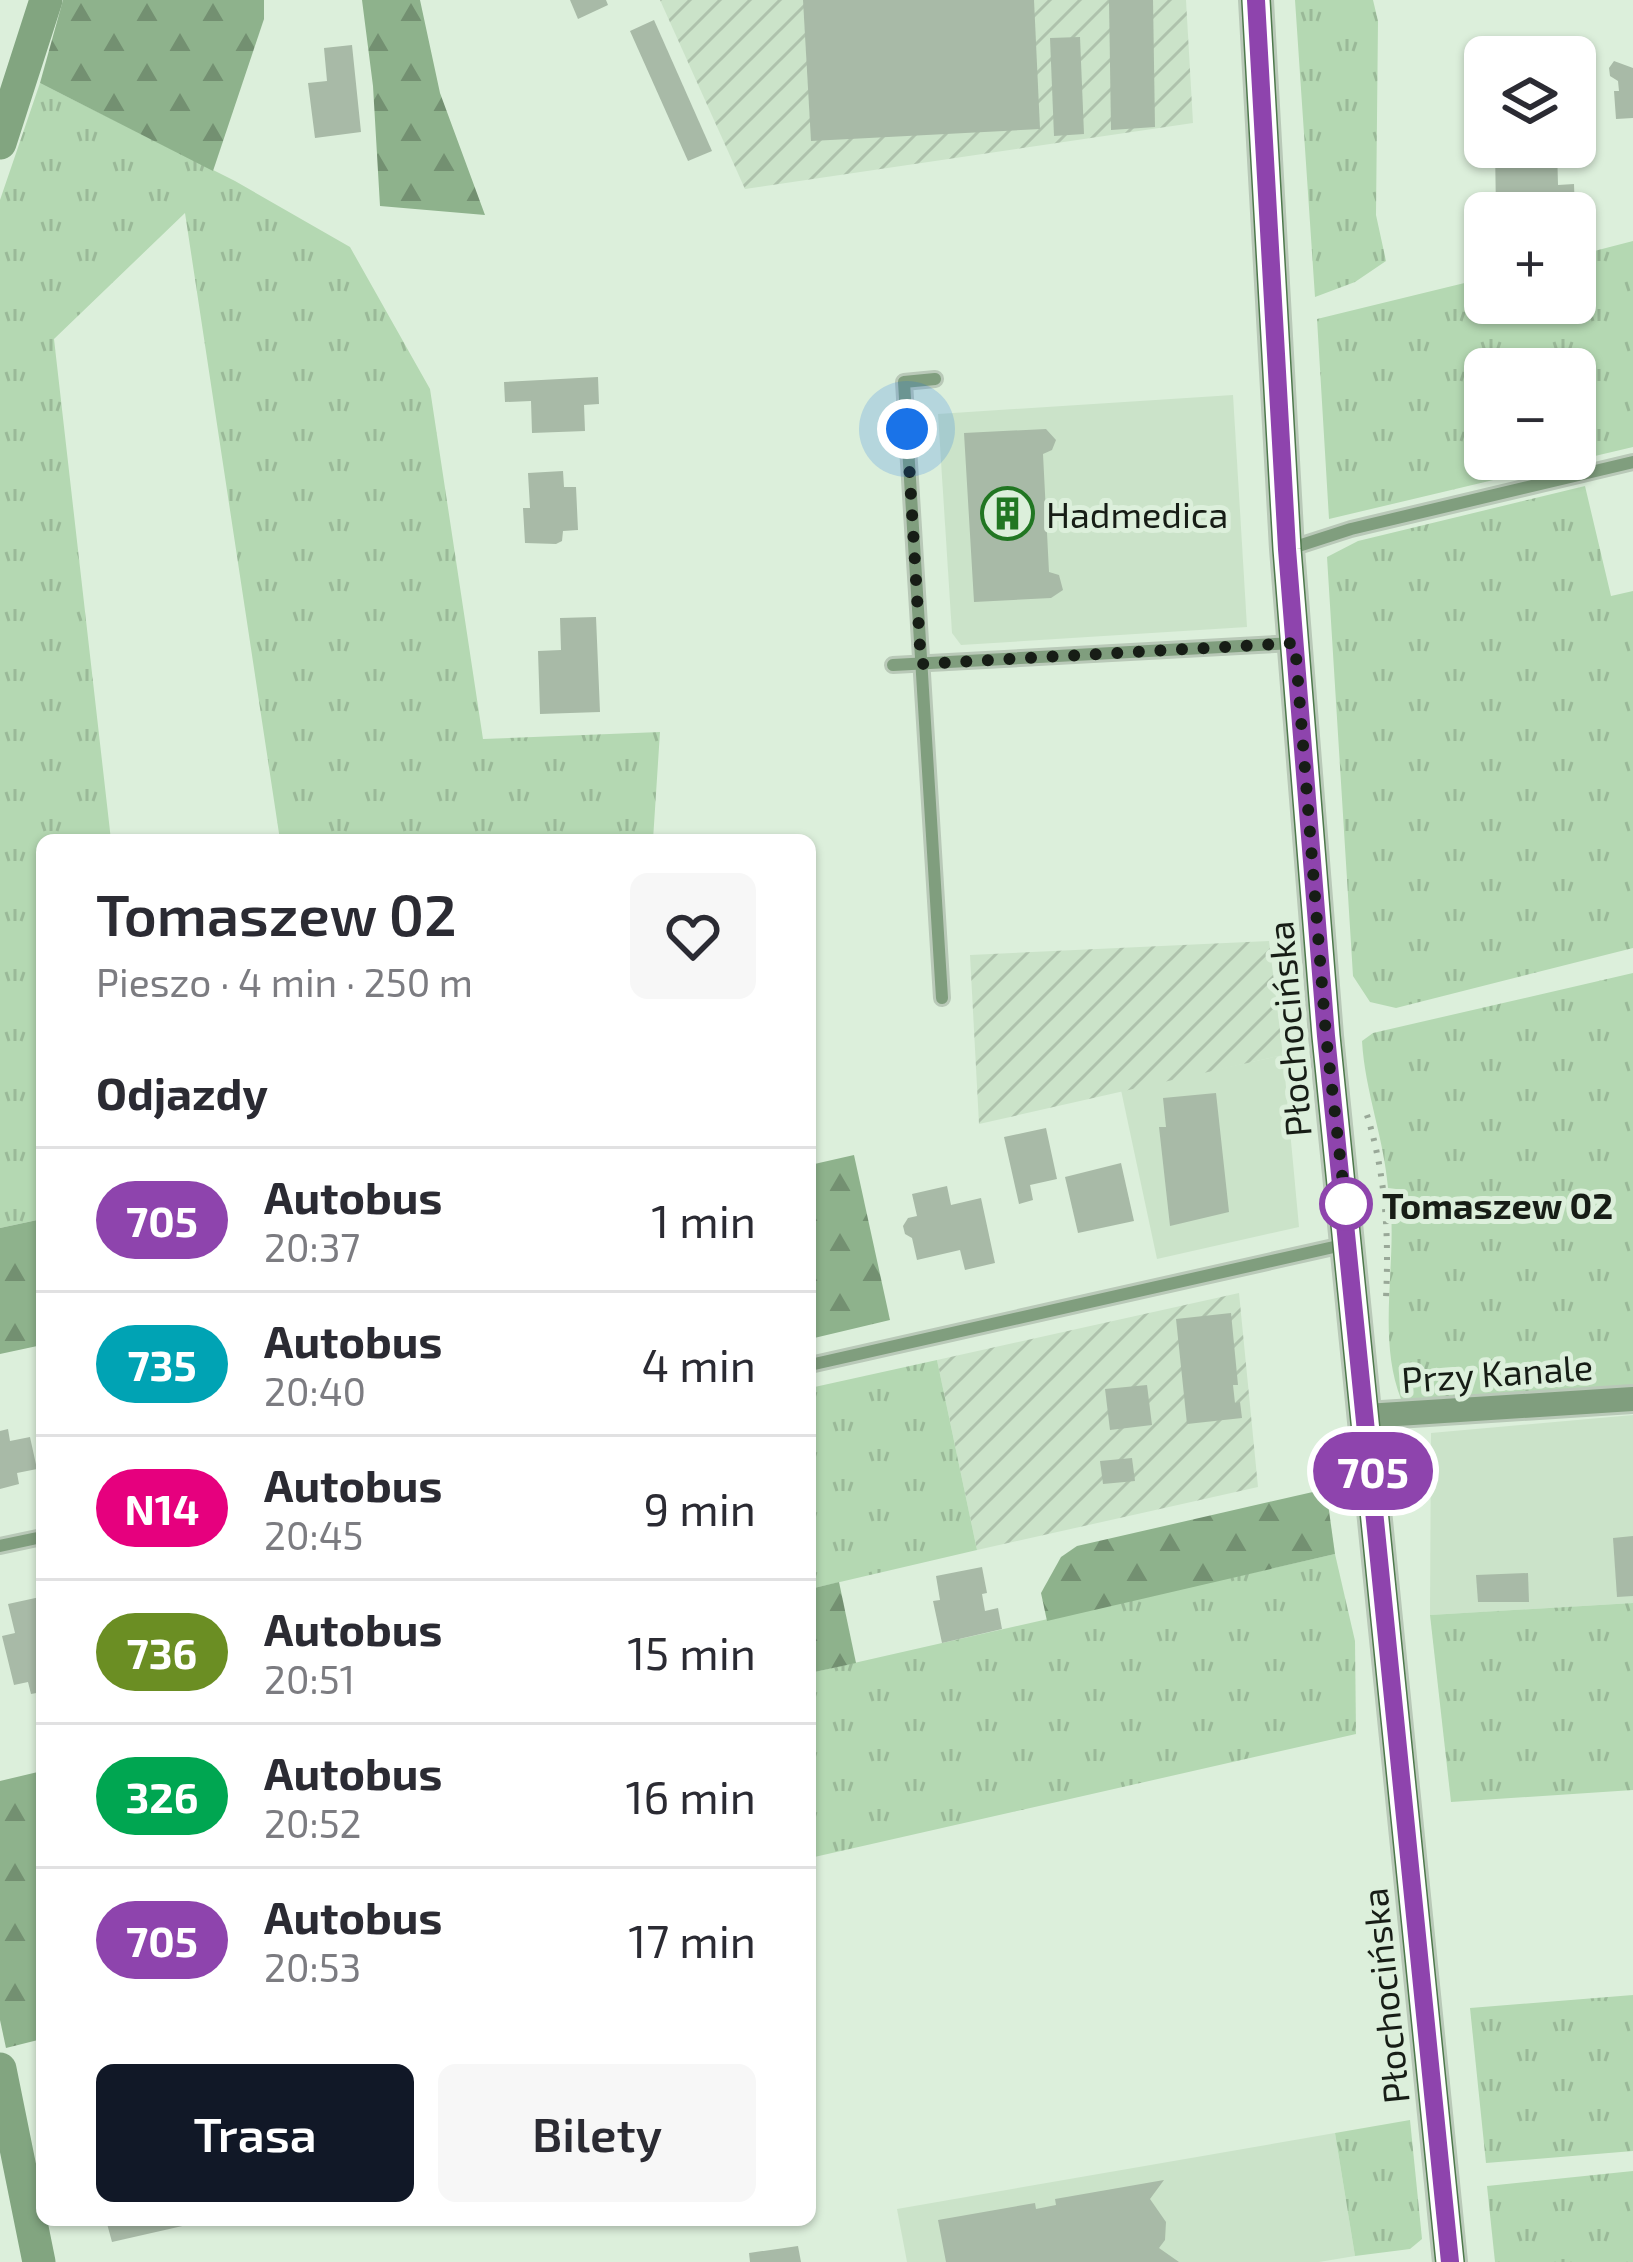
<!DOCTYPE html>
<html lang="pl">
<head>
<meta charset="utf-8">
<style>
  :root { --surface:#fff; --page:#f7f7f7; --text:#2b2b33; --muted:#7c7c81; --line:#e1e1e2; --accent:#111827 }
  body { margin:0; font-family:"Exo 2",sans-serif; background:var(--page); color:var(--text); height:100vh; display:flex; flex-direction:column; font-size:45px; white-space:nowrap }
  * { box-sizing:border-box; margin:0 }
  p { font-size:39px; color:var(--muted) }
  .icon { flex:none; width:66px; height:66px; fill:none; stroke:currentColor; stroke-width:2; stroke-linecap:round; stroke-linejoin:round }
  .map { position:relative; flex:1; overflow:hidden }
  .drawer { position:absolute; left:36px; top:834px; width:780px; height:1392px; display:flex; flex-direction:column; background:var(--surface); border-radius:18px; box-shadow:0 3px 9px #0004 }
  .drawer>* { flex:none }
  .badge { padding:0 24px; border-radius:39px; font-size:42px; line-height:78px }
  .buttons { position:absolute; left:1464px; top:36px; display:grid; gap:24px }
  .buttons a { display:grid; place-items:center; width:132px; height:132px; border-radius:18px; background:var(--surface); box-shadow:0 3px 9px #0004; font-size:60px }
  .you { position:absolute; width:60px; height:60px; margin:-30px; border:9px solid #fff; border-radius:50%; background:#1a73e8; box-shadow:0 0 0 18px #1a73e833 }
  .map>.badge { position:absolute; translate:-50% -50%; box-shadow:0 0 0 6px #fff }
  h2 { padding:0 60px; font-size:45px; line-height:108px }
  .round { display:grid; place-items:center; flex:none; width:126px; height:126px; border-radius:18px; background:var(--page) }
  .overview { display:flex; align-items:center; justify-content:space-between; height:204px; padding:0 60px }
  h1 { font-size:57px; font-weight:600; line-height:90px }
  .primary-button { display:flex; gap:24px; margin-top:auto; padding:24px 60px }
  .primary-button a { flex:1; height:138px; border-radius:18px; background:var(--accent); color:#fff; font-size:48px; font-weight:600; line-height:138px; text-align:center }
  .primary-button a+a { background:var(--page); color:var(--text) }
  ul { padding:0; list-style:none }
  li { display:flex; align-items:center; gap:36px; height:144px; padding:0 60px; border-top:3px solid var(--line) }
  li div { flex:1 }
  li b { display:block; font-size:45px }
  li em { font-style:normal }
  li .badge { min-width:132px; font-weight:700; text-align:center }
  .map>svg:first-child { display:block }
  .built { fill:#cbe3c9 }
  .industrial { fill:url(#industrial-furrows) }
  .grass { fill:url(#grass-tufts); fill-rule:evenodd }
  .forest { fill:url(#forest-firs) }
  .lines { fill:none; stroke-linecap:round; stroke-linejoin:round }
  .canal { stroke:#82a580; stroke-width:33 }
  .building { fill:#a8baa7 }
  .service-casing { stroke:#b9c9b8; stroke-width:18 }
  .minor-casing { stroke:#b9c9b8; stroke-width:30 }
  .secondary-casing { stroke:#b9c9b8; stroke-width:36 }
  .path { stroke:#99a898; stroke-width:6; stroke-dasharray:3 9; stroke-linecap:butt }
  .service { stroke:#809e7e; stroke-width:12 }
  .minor { stroke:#809e7e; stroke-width:24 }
  .secondary { stroke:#4d794b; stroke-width:30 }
  .line-casing { stroke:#fff; stroke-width:27 }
  .line { stroke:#8e44ad; stroke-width:18 }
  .walk { stroke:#171d16; stroke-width:12; stroke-dasharray:0 21.6 }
  .stop-dot { fill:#fff; stroke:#8e44ad; stroke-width:6 }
  .labels { text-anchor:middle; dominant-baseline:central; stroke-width:10; stroke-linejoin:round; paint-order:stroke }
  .poi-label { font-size:36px; fill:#171d16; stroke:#dcefdb; text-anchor:start }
  .street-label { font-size:36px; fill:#171d16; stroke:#dcefdb }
  .stop-label { font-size:36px; font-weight:bold; fill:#171d16; stroke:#dcefdb; text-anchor:start }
</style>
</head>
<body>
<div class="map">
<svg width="1633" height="2262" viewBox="0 0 1633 2262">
  <defs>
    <pattern id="industrial-furrows" width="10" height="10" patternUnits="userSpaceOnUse" patternTransform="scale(3)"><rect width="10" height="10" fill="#cbe3c9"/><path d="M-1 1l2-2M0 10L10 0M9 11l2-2" fill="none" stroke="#aec2ac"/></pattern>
    <pattern id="grass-tufts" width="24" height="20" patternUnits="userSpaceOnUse" patternTransform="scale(3)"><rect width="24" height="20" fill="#b4d8b2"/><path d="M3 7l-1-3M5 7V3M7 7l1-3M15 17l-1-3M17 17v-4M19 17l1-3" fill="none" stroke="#9ab998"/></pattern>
    <pattern id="forest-firs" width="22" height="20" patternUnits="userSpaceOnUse" patternTransform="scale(3)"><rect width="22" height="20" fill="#8eb28c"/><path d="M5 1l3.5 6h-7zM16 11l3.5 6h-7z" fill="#739071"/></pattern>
  </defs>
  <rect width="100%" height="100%" fill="#dcefdb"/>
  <!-- built -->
  <g class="built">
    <path d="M1233,395L1247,627L961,645L952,633L938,414Z"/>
    <path d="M1283,1055L1299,1227L1157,1259L1121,1090Z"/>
    <path d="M1633,1415V1603L1430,1615L1431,1433Z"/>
    <path d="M1335,2133L1355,2256L1319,2262H907L897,2209Z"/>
  </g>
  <!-- industrial -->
  <g class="industrial">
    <path d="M660,0H1186L1193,123L745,189Z"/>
    <path d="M1269,941L1283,1055L979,1124L970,955Z"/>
    <path d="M1239,1293L1258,1487L977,1550L937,1360Z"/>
  </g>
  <!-- grass -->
  <g class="grass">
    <path d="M1295,0H1373L1378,21L1376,215L1386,261L1355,282L1315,297Z"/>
    <path d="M40,83L235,181L350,247L430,389L483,739L660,732L653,840H280L185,213L54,339L111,840H42V1219L0,1228V200Z"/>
    <path d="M1633,241V447L1329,519L1317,319L1485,278V303H1575V256ZM1485,369H1575V459H1485Z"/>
    <path d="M1585,486L1611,596L1633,591V948L1396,1008L1370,1002L1353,976L1327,557L1358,541Z"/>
    <path d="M1633,973V1387L1401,1399C1378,1341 1395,1272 1391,1210L1398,1209L1396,1189L1388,1188C1384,1138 1365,1092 1362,1041L1373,1033Z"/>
    <path d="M937,1360L977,1550L810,1589V1388Z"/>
    <path d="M1335,1554L1355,1641L1356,1734L810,1858V1673Z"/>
    <path d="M1633,1603V1790L1451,1802L1430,1615Z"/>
    <path d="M1633,1995V2151L1486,2163L1470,2008Z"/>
    <path d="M1410,2120L1422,2239L1410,2249L1355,2256L1335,2133Z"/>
    <path d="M1633,2171V2262H1495L1487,2186Z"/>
  </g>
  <!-- forest -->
  <g class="forest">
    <path d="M63,0H264V19L213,171L40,83Z"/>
    <path d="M362,0H420L440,93L485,215L380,206L373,86Z"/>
    <path d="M854,1155L890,1320L810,1339V1165Z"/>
    <path d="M42,1219V1345L0,1354V1228Z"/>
    <path d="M1326,1489L1335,1554L1047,1621L1041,1593L1061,1557L1077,1546Z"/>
    <path d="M839,1582L856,1663L810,1673V1589Z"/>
    <path d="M42,1771V2039L6,2048L0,2020V1781Z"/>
  </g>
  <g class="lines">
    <!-- canal -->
    <g class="canal">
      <path d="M0,143L46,0"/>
      <path d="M0,2069L39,2262"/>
    </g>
  </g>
  <!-- building -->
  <g class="building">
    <path d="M570,0H606L608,5L578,19Z"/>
    <path d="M803,0H1034L1040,129L811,141Z"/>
    <path d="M1109,0H1153L1155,127L1111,130Z"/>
    <path d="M654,20L712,151L688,161L630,31Z"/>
    <path d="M1080,37L1084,134L1054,136L1050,38Z"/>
    <path d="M352,45L361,132L315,138L308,83L327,81L324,48Z"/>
    <path d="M1614,61L1633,68V118L1616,119L1614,91H1619L1618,81L1610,76L1609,68Z"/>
    <path d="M1495,147H1557L1558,185L1574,184L1575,213H1496Z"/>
    <path d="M598,377L599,404L584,405L585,431L532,433L531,401L505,402L504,382Z"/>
    <path d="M1046,429L1056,440L1052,450L1043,454L1049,572L1059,575L1063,590L1051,598L974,602L964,433Z"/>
    <path d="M563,471L564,487H576L578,530L563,531L562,541L556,544L525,543L523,508H530L528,473Z"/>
    <path d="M596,617L600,712L540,714L538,651L561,650L560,618Z"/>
    <path d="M1216,1093L1229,1212L1170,1226L1159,1127H1166L1163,1098Z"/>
    <path d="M1046,1128L1057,1179L1030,1185L1033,1200L1019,1204L1004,1137Z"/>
    <path d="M1121,1163L1134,1221L1078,1233L1065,1177Z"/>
    <path d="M947,1186L951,1205L981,1198L995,1263L965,1270L960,1250L917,1260L912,1238L905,1234L903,1226L908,1218L917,1216L912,1194Z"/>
    <path d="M1231,1313L1238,1385H1233L1235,1403L1240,1402L1242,1418L1187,1424L1176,1319Z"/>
    <path d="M1147,1385L1152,1425L1110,1430L1105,1389Z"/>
    <path d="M8,1429L10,1441L30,1437L37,1469L17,1473L19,1484L0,1489V1431Z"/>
    <path d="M1132,1458L1135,1481L1103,1484L1100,1461Z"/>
    <path d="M1633,1536V1596L1617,1597L1613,1538Z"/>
    <path d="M982,1567L987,1593L982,1594L985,1611L998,1608L1002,1629L942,1643L933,1601L940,1600L936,1576Z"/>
    <path d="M1528,1573L1529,1602H1478L1476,1575Z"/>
    <path d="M40,1597L42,1692L31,1694L28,1682L14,1685L2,1636L15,1633L8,1604Z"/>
    <path d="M1164,2180L1150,2199L1166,2222L1165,2240L1159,2248L1179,2262H946L938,2220L1035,2203L1036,2209L1056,2205L1055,2199Z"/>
    <path d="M106,2220H200V2222L112,2242Z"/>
    <path d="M798,2246L801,2262H750L749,2253Z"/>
  </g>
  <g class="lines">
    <defs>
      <g id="service">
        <path d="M935,379L904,382L942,998"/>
        <path d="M1289,549L1351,529L1633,462"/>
        <path d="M893,665L1294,643"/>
        <path d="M810,1365L1347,1244"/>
        <path d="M0,1546L42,1537"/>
      </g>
      <path id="minor" d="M1366,1416L1633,1399"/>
      <path id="secondary" d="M1256,0L1287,549L1326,1036L1450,2262"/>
    </defs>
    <!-- service casing -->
    <use href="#service" class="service-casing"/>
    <!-- minor casing -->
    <use href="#minor" class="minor-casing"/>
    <!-- secondary casing -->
    <use href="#secondary" class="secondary-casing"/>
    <!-- path -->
    <path class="path" d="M1367,1115C1386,1176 1389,1235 1386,1298"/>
    <!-- service -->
    <use href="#service" class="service"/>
    <!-- minor -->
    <use href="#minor" class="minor"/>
    <!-- secondary -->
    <use href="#secondary" class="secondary"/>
  </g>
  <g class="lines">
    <defs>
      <path id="line" d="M1256,0L1287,549L1326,1036L1450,2262"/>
    </defs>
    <!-- line casing -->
    <use href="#line" class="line-casing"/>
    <!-- line -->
    <use href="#line" class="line"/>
    <!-- walk -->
    <path class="walk" d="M907,429L921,664L1295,643L1326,1036L1346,1209V1204"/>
  </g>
  <!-- icons -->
  <defs>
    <symbol id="building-ring" viewBox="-11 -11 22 22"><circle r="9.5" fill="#dcefdb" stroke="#217622" stroke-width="1.5"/><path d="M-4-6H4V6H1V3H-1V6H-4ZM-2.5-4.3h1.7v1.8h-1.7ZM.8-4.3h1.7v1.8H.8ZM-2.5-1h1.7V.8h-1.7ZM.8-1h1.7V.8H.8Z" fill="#217622"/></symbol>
  </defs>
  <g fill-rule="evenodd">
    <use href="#building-ring" x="978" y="484" width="59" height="59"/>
  </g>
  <!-- markers -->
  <circle class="stop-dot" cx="1346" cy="1204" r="24"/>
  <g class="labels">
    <!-- poi labels -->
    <g class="poi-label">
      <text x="1046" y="513">Hadmedica</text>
    </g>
    <!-- street labels -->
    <g class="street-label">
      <text transform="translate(1288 1029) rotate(-95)">Płochocińska</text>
      <text transform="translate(1497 1372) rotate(-4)">Przy Kanale</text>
      <text transform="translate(1384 1996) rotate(-96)">Płochocińska</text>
    </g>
    <!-- stop labels -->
    <g class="stop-label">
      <text x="1382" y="1204">Tomaszew 02</text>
    </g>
  </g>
</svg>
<div class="buttons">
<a><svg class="icon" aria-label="layers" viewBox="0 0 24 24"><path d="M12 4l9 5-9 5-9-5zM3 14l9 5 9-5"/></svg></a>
<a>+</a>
<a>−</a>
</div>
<div class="you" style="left:907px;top:429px"></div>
<b class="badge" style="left:1373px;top:1471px;background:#8e44ad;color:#fff">705</b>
<section class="drawer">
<div class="overview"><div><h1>Tomaszew 02</h1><p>Pieszo · 4 min · 250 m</p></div><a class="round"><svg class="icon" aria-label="heart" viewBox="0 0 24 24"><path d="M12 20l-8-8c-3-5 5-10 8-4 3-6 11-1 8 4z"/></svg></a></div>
<h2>Odjazdy</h2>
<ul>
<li><span class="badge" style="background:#8e44ad;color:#fff">705</span><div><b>Autobus</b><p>20:37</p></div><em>1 min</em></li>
<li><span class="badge" style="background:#00a3b4;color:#fff">735</span><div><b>Autobus</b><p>20:40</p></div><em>4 min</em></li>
<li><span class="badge" style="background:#e6007e;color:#fff">N14</span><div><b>Autobus</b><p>20:45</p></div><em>9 min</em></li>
<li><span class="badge" style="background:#6b8e23;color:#fff">736</span><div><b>Autobus</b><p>20:51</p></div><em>15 min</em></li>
<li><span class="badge" style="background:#00a651;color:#fff">326</span><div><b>Autobus</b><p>20:52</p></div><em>16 min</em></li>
<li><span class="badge" style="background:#8e44ad;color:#fff">705</span><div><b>Autobus</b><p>20:53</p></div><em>17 min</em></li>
</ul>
<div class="primary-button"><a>Trasa</a><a>Bilety</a></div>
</section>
</div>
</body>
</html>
